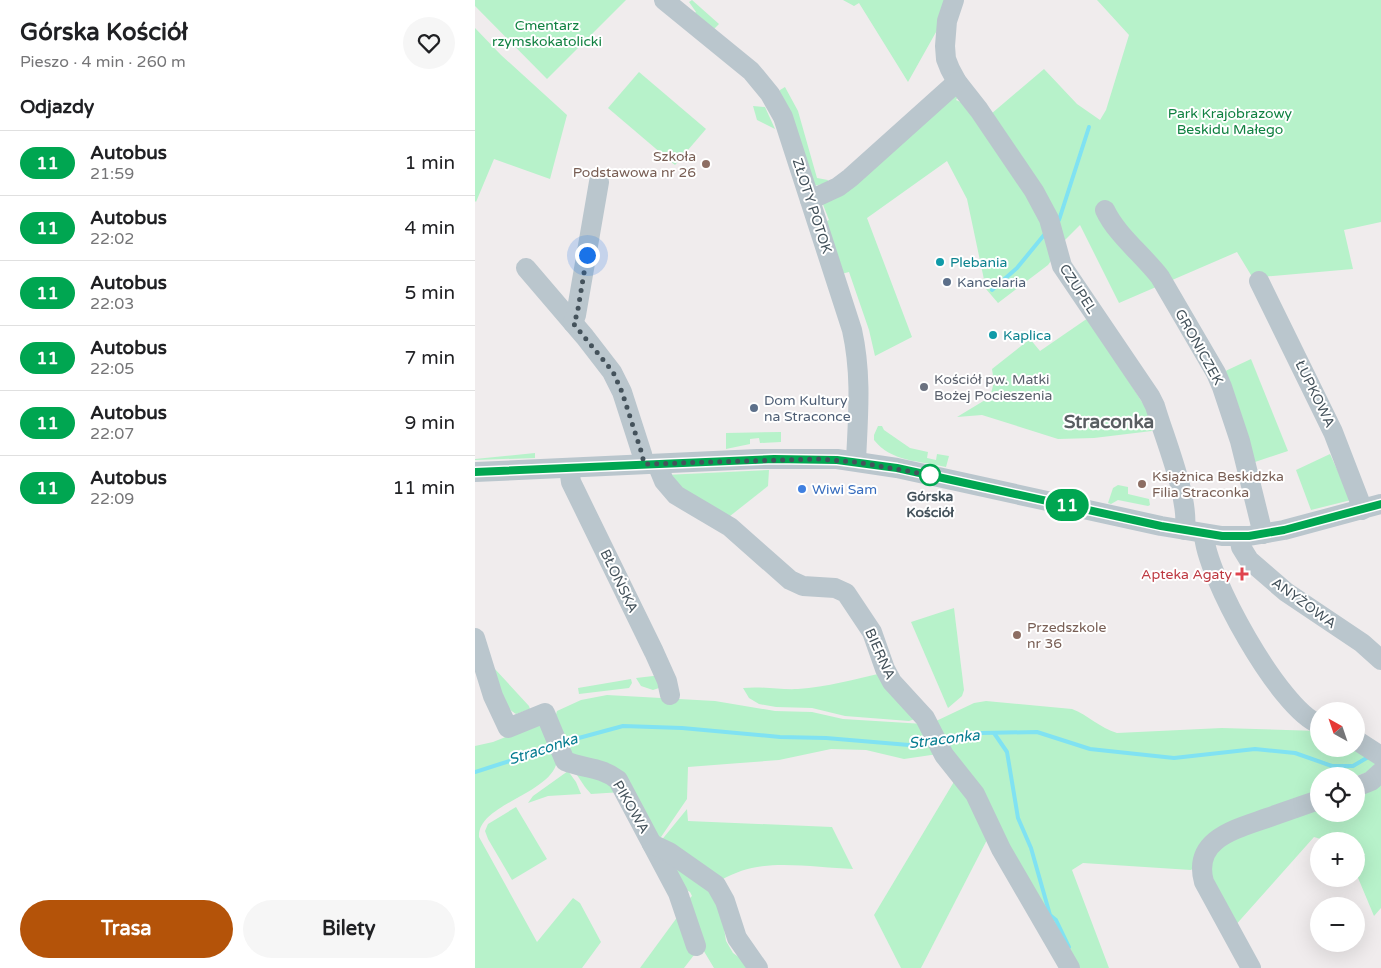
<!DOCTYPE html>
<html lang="pl">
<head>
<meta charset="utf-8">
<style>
  :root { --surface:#fff; --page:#f6f6f6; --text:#202124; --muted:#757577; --line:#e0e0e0; --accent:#b45309 }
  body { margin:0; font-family:"Varela Round",sans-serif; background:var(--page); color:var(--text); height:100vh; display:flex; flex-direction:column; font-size:19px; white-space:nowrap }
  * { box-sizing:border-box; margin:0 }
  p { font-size:16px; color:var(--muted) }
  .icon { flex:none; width:28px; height:28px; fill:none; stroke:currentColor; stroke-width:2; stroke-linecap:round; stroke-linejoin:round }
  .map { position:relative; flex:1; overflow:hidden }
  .panel { display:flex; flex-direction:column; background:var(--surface); width:475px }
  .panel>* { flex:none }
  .badge { padding:0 10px; border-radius:16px; font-size:18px; line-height:32px }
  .needle { width:32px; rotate:320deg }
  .tools { position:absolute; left:835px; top:702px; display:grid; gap:10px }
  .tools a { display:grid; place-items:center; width:55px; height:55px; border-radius:50%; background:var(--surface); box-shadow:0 5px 20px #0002; font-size:25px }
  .you { position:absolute; width:25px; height:25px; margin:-12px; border:4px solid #fff; border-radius:50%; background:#1a73e8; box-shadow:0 0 0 8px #1a73e833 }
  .map>.badge { position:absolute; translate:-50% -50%; box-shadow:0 0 0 2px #fff }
  h2 { padding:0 20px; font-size:19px; line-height:45px }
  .round { display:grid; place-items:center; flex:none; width:52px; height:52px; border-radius:26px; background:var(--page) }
  .head { display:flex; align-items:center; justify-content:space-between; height:85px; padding:0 20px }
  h1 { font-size:24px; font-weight:700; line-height:38px }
  .cta { display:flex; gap:10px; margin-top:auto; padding:10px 20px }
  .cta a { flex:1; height:58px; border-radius:30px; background:var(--accent); color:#fff; font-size:20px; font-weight:700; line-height:58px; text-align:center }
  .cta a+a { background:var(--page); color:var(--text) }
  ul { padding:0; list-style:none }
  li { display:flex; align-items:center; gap:15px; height:65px; padding:0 20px; border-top:1px solid var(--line) }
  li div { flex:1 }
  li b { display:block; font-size:19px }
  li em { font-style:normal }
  li .badge { min-width:55px; font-weight:700; text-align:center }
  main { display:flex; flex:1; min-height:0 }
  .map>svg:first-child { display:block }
  .green { fill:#b7f2ca }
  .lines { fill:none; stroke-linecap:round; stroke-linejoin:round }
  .stream { stroke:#80e2f2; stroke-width:4 }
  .minor { stroke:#bac6cd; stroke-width:20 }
  .line-casing { stroke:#fff; stroke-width:11 }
  .line { stroke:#00a651; stroke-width:8 }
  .walk { stroke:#44525b; stroke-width:5; stroke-dasharray:0 9 }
  .education-dot { fill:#8d6e63; stroke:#fff; stroke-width:2 }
  .culture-dot { fill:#0f9aa8; stroke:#fff; stroke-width:2 }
  .service-dot { fill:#5c6f8a; stroke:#fff; stroke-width:2 }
  .worship-dot { fill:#6b7280; stroke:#fff; stroke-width:2 }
  .stop-dot { fill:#fff; stroke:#00a651; stroke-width:2.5 }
  .shop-dot { fill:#3f7fe0; stroke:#fff; stroke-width:2 }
  .health-dot { fill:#e0444e; stroke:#fff; stroke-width:2 }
  .labels { text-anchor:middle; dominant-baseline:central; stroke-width:4; stroke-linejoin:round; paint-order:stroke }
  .park-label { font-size:14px; fill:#108141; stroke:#fff }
  .education-label { font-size:14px; fill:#785e54; stroke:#fff; text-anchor:start }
  .street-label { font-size:14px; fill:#44525b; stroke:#fff }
  .culture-label { font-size:14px; fill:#0d838f; stroke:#fff; text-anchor:start }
  .service-label { font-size:14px; fill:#4e5e75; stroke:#fff; text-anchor:start }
  .worship-label { font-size:14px; fill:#5b616d; stroke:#fff; text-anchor:start }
  .shop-label { font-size:14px; fill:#366cbe; stroke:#fff; text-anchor:start }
  .stop-label { font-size:14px; font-weight:bold; fill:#44525b; stroke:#fff }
  .health-label { font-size:14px; fill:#be3a42; stroke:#fff; text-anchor:end }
  .water-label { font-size:15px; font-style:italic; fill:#057c90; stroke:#fff }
  .district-label { font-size:19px; font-weight:bold; fill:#595e62; stroke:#fff }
</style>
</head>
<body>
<main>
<section class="panel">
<div class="head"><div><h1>Górska Kościół</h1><p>Pieszo · 4 min · 260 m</p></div><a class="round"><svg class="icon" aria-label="heart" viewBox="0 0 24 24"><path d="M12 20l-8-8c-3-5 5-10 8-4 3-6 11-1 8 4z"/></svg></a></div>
<h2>Odjazdy</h2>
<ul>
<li><span class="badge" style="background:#00a651;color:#fff">11</span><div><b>Autobus</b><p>21:59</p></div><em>1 min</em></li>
<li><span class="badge" style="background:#00a651;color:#fff">11</span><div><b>Autobus</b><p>22:02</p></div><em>4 min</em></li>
<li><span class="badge" style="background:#00a651;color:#fff">11</span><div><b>Autobus</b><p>22:03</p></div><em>5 min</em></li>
<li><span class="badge" style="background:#00a651;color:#fff">11</span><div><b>Autobus</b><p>22:05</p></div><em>7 min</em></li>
<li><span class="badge" style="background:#00a651;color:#fff">11</span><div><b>Autobus</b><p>22:07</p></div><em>9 min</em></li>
<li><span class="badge" style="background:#00a651;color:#fff">11</span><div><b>Autobus</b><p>22:09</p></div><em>11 min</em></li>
</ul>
<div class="cta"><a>Trasa</a><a>Bilety</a></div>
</section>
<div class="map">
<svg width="906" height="968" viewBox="0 0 906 968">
  <rect width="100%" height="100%" fill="#f0eced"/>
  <!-- green -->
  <g class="green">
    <path d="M0,0H151L72,79L0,6Z"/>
    <path d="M217,0L244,24L237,31L217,15L221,12L214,2Z"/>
    <path d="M368,0H479L433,82L384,3L379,6Z"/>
    <path d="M622,0H906V222L869,230L878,269L786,277L779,280L762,252L644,303L605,225L584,246L516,114L569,69L602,104L625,120L631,110L654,35Z"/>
    <path d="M0,28L26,55L92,115L75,179L19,159L1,202L0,201Z"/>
    <path d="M164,72L231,129L200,165L133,108Z"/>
    <path d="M310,87L323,111L342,178L353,180L352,183L339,186L303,95L305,90Z"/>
    <path d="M479,92L484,95L481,100L490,104L556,192L578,258L573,265L523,303L511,289L492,199L472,161L392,218L437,337L400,356L394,330L374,272L366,274L349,222L354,220L347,202Z"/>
    <path d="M278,106L290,107L300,129L282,120Z"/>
    <path d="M613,318L685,430L619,438L583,439L507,415L482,417L515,397L519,382L517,369L555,339L565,351Z"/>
    <path d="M776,359L813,451L774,464L744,374Z"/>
    <path d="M403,426H407L409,430L435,448L453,452L452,458L461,460L462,454L474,456L471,467C446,461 416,462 399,440V435Z"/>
    <path d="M306,432V442L285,443L284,438L275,439V444L251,449V433Z"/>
    <path d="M60,453V458L0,460V459Z"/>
    <path d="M855,454L876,500L836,510L821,470Z"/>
    <path d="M294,470L293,486L250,520L190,475Z"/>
    <path d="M643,485L653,487V494L674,499L675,505L673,506L643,500L636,504L633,503L638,488Z"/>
    <path d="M479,608L489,690L487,696L473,708L436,622Z"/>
    <path d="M19,668L54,706L55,709L41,714C27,707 23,681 19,668Z"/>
    <path d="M408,673L440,719L434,721L370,716L337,708L301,707L284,704L274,698L268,688C287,686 305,690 323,689C352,687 380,679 408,673Z"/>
    <path d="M187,675L184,688L178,690L166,686L161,678Z"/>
    <path d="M156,679L157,683L154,688L104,694L103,688Z"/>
    <path d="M132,695L240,701L300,711L337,712L368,719L449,724L463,754L429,759L391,750L356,749L304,760L213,767L212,799L186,837L182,839L151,787L95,756L80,718L82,711L106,700Z"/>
    <path d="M511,701L597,709C613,715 625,728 642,733L747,728L844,731V749H881L901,764L899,770L881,776H844V796L797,814L716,870L608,863L597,870L634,968H598L459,722L499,703Z"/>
    <path d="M67,725L82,761C77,794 2,804 4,837L62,942L98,898L105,903L126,942L107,968H0V746L18,742L58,726Z"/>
    <path d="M98,769L117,771L147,792L116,794L110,787Z"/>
    <path d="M93,771L101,782L106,794L73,796L53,803L58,796Z"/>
    <path d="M483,775L515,834L446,968H426L399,915Z"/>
    <path d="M906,778V908L899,916L881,873V868L890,854L881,851V841H852L839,837L758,928L730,865L758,833L844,803V814H881V790Z"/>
    <path d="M41,807L72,859L37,880L13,839L10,831L13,824Z"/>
    <path d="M212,809L213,821L357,827L378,869C350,868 310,862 282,867C268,869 255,875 242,882L185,842Z"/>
    <path d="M186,853L236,884L249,928L251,941L258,953L272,963L277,968H239L227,948L211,902L217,896L215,892L208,888Z"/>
    <path d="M206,912L219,955L209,968H165Z"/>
  </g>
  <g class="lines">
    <!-- stream -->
    <g class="stream">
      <path d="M584,220L614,127"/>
      <path d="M517,290L542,268L569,235"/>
      <path d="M519,733L532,752L543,818L556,848L575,915L581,920L594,947"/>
      <path d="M468,739L507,733L562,732L615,749L699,758L780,749L820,753L857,766H878L895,756"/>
      <path d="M89,742L148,726L207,728L305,737L351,738L434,745L454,741"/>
      <path d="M0,772L78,747"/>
    </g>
    <!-- minor -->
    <g class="minor">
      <path d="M189,0L276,71L295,94L308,117L377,330C387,375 383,416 381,461"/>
      <path d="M479,0L472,21L470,46L471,59L475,69L482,82L504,110L559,191L574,219L587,266L675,396L680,406C690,440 714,496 710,530"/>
      <path d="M335,200L363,187L375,178L482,82"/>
      <path d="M630,210C641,234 668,255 685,277L741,373L747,387L765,441L788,534"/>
      <path d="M51,268L110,337L137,372L147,392L167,454L169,464"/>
      <path d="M784,281L858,432L885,502L887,510"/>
      <path d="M98,323L101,315L124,182"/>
      <path d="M182,464L189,481L201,495L255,527L315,580L328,586L360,588L371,593L397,632L410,669L417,682L450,718L469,755L500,794L526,849L595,968"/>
      <path d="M94,468L96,482L179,652L192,681L195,695"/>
      <path d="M0,472L282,459H362L422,468L686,526L747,536H774L809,530L906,504"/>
      <path d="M729,534C730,574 805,710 844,724"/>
      <path d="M764,536L766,547L774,560L811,592L887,643L906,660"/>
      <path d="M0,638L18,696L33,728L70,713L90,761C109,769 125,766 143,780L203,893L221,946"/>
      <path d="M881,740L906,756"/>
      <path d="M881,787L896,781L906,772"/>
      <path d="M177,844L194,852L241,885L250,901L262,938L283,968"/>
      <path d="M776,968L729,882C717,839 761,829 792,818C809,812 826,806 844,800"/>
    </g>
  </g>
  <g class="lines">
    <defs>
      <path id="line" d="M0,472L299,459L362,460L422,468L686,526L747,536H774L809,530L906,504"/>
    </defs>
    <!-- line casing -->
    <use href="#line" class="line-casing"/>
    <!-- line -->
    <use href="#line" class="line"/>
    <!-- walk -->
    <path class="walk" d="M112,255L102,315L98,323L138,372L147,392L167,454L169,464L345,459L381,462L455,475"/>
  </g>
  <!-- markers -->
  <g class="education-dot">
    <circle cx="231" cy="164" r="5"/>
    <circle cx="667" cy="484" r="5"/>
    <circle cx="542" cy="635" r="5"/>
  </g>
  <g class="culture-dot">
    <circle cx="465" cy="262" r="5"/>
    <circle cx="518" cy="335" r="5"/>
  </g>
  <g class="service-dot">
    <circle cx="472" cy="282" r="5"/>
    <circle cx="279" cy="408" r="5"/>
  </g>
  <circle class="worship-dot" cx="449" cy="387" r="5"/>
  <circle class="stop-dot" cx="455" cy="475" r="10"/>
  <circle class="shop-dot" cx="327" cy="489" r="5"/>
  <path class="health-dot" d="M764.5 566.5h5v5h5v5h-5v5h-5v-5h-5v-5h5z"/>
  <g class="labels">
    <!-- park labels -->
    <g class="park-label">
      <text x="72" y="25">Cmentarz<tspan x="72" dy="16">rzymskokatolicki</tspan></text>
      <text x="755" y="113">Park Krajobrazowy<tspan x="755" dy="16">Beskidu Małego</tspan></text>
    </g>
    <!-- education labels -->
    <g class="education-label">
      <text x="221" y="156" text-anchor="end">Szkoła<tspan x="221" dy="16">Podstawowa nr 26</tspan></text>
      <text x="677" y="476">Książnica Beskidzka<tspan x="677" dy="16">Filia Straconka</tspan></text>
      <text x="552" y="627">Przedszkole<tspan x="552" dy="16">nr 36</tspan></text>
    </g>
    <!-- street labels -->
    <g class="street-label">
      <text transform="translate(337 206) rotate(72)">ZŁOTY POTOK</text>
      <text transform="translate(603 289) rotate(57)">CZUPEL</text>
      <text transform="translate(724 347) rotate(61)">GRONICZEK</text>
      <text transform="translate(840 394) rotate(64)">ŁUPKOWA</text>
      <text transform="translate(144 581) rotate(64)">BŁOŃSKA</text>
      <text transform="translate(829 603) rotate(36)">ANYŻOWA</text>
      <text transform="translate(405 654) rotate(66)">BIERNA</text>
      <text transform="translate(156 807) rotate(60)">PIKOWA</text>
    </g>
    <!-- culture labels -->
    <g class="culture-label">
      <text x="475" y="262">Plebania</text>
      <text x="528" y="335">Kaplica</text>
    </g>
    <!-- service labels -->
    <g class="service-label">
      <text x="482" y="282">Kancelaria</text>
      <text x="289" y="400">Dom Kultury<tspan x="289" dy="16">na Straconce</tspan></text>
    </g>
    <!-- worship labels -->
    <g class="worship-label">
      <text x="459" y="379">Kościół pw. Matki<tspan x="459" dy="16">Bożej Pocieszenia</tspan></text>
    </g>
    <!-- shop labels -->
    <g class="shop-label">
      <text x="337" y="489">Wiwi Sam</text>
    </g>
    <!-- stop labels -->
    <g class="stop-label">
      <text x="455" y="496">Górska<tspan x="455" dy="16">Kościół</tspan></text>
    </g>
    <!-- health labels -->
    <g class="health-label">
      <text x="757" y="574">Apteka Agaty</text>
    </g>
    <!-- water labels -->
    <g class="water-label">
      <text transform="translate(469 739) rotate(-7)">Straconka</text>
      <text transform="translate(68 749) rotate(-18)">Straconka</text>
    </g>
    <!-- district labels -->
    <g class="district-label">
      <text x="634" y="422">Straconka</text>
    </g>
  </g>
</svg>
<div class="tools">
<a><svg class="needle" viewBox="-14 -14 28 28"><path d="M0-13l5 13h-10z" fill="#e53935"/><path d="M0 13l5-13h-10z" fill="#757577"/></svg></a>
<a><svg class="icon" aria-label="locate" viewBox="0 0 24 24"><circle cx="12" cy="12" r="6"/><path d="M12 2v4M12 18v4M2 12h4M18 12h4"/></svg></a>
<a>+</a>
<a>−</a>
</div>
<div class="you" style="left:112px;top:255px"></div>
<b class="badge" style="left:592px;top:505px;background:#00a651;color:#fff">11</b>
</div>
</main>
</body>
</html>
